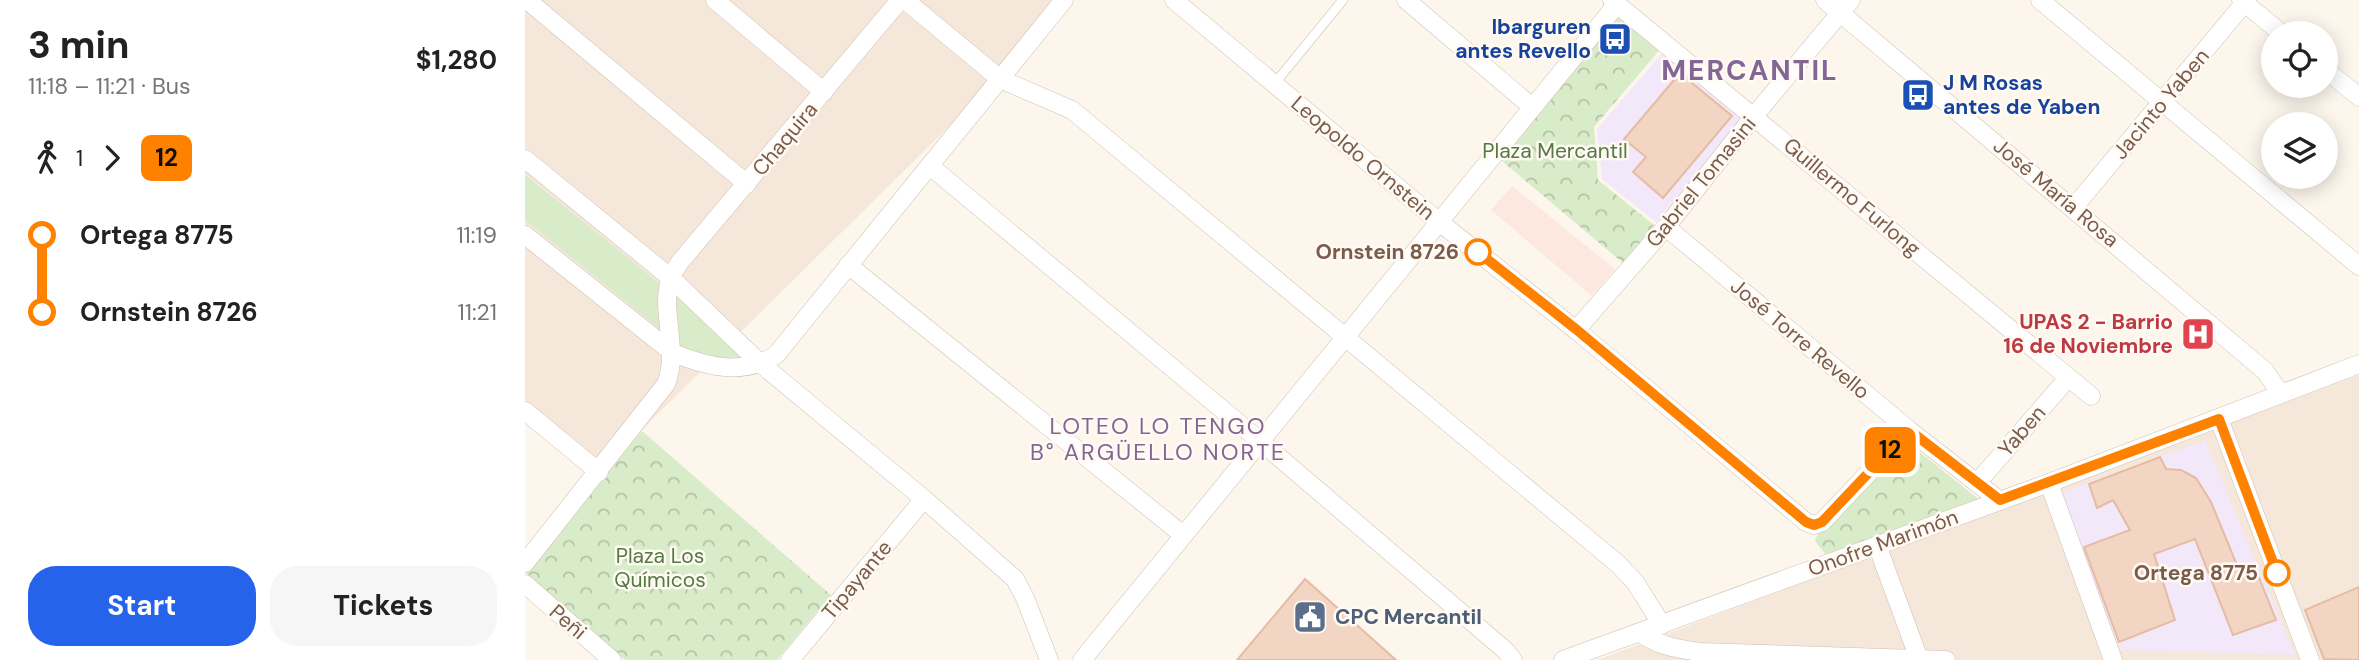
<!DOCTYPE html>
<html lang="en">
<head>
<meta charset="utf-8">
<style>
  :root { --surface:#fff; --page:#f6f6f6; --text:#222; --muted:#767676; --accent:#2563eb }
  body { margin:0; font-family:"DM Sans",sans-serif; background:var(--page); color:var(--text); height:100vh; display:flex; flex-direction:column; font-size:26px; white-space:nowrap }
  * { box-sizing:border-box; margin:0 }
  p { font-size:23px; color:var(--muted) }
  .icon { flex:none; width:38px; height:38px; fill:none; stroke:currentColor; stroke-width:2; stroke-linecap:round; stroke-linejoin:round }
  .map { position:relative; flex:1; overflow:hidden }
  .panel { display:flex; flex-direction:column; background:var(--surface); width:525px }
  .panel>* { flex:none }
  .badge { padding:0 14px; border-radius:10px; font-size:24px; line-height:46px }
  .controls { position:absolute; left:1736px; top:21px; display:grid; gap:14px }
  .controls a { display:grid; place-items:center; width:77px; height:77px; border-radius:50%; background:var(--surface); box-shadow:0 4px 18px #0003; font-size:35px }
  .map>.badge { position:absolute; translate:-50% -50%; box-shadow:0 0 0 4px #fff }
  .legs { display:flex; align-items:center; gap:10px; height:77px; padding:0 28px; font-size:23px }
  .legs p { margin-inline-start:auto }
  .head { display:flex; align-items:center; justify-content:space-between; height:119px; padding:0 28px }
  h1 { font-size:38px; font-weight:700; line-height:52px }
  .cta { display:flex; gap:14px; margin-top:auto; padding:14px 28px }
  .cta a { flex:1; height:80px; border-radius:28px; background:var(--accent); color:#fff; font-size:28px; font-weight:700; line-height:80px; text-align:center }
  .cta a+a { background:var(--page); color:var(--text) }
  ul { padding:0 28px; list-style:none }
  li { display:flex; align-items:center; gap:24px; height:77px; font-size:26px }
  li i { display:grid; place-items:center; width:10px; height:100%; margin:0 9px; background:currentColor }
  li i::after { content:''; width:18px; height:18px; margin:-9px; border:5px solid; border-radius:50%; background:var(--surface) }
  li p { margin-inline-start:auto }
  li:first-child i { background:linear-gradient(#0000 50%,currentColor 0) }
  li:last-child i { background:linear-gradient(currentColor 50%,#0000 0) }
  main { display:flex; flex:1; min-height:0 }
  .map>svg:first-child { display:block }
  .residential { fill:#f5e8da }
  .commercial { fill:#fde8e0 }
  .education { fill:#f3e8fa }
  .grass { fill:#d8ecc9 }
  .park { fill:url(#park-crowns) }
  .building { fill:#f3d5c3; stroke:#e6bba3; stroke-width:2 }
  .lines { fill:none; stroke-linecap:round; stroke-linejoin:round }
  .service-casing { stroke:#d1beb0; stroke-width:10 }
  .minor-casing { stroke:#d1beb0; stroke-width:19 }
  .service { stroke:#fff; stroke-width:9 }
  .minor { stroke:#fff; stroke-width:18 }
  .line-1-casing { stroke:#fff; stroke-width:16 }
  .line-1 { stroke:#ff8100; stroke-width:10 }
  .stop-1-dot { fill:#fff; stroke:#ff8100; stroke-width:3.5 }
  .labels { text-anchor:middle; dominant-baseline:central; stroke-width:5; stroke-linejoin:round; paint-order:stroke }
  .transit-label { font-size:21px; font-weight:bold; fill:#164399; stroke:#fffaf3; text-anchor:end }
  .street-label { font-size:21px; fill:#7a5c4d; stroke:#fffaf3 }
  .park-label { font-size:21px; fill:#537a41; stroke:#fffaf3 }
  .stop-label { font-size:21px; font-weight:bold; fill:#7a5c4d; stroke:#fffaf3; text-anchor:end }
  .health-label { font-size:21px; font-weight:bold; fill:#be3a42; stroke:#fffaf3; text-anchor:end }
  .service-label { font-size:21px; font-weight:bold; fill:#4e5e75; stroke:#fffaf3; text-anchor:start }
  .neighbourhood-label { font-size:23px; letter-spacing:2px; fill:#846695; stroke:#fffaf3 }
  .district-label { font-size:28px; font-weight:bold; letter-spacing:2px; fill:#846695; stroke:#fffaf3 }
</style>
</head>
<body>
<main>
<section class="panel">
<div class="head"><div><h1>3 min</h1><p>11:18 – 11:21 · Bus</p></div><b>$1,280</b></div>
<div class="legs"><svg class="icon" aria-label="walk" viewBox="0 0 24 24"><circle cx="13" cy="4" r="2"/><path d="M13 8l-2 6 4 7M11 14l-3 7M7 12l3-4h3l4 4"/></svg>1<svg class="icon" aria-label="forward" viewBox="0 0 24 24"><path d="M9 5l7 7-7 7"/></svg><b class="badge" style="background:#ff8100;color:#111">12</b></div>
<ul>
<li><i style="color:#ff8100"></i><b>Ortega 8775</b><p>11:19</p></li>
<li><i style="color:#ff8100"></i><b>Ornstein 8726</b><p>11:21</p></li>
</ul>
<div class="cta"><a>Start</a><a>Tickets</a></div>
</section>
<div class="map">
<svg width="1834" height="660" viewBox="0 0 1834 660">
  <defs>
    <pattern id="park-crowns" width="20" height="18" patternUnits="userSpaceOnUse" patternTransform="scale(1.75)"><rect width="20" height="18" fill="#d8ecc9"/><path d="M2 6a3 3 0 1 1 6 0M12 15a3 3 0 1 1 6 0" fill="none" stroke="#b4c2a5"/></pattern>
  </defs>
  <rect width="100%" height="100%" fill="#fdf6ec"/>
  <!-- residential -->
  <g class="residential">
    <path d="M0,0H538L475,76L74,472L0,410Z"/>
    <path d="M1834,375V660H1072L1269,586Z"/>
  </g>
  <!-- commercial -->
  <path class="commercial" d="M987,186L1090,269L1067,296L966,210Z"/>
  <!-- education -->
  <g class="education">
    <path d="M1139,51L1219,116L1131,222L1077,179L1072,129Z"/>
    <path d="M1680,440L1770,655L1595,650L1536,493Z"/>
  </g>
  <!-- grass -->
  <g class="grass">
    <path d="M0,175L134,283L135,329L0,220Z"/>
    <path d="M149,290L221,362L150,350Z"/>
  </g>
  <!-- park -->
  <g class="park">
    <path d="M1092,10L1137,47L1069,127L1073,180L1129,225L1098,263L971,156Z"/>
    <path d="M117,431L306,595L252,660H100L0,572Z"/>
    <path d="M1382,442L1461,505L1307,562L1290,541L1293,533Z"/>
  </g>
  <!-- building -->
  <g class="building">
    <path d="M1155,73L1207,116L1138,198L1108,172L1121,157L1099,139Z"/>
    <path d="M1635,457L1641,469L1656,470L1671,478L1686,502L1714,570L1729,565L1751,620L1708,635L1670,539L1629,554L1650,620L1594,642L1559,547L1605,530L1588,500L1572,508L1564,484Z"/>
    <path d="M780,579L871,660H712Z"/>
    <path d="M1834,587V660L1799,659L1780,610Z"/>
  </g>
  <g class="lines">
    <defs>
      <path id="service" d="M750,83L818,0"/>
      <g id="minor">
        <path d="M2,0L222,184"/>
        <path d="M190,0L299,92"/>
        <path d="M380,0L475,79L547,110L1093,564L1110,582L1137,625"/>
        <path d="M649,0L913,221L1051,330L1281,522L1289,525L1297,522L1384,430"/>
        <path d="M881,0L1007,107"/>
        <path d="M1087,0L1566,396"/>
        <path d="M1300,0L1740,371L1755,393"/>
        <path d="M1515,0L1834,266"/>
        <path d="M1716,0L1756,33"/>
        <path d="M1801,70L1834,97"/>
        <path d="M0,159L146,278L236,364L399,499L490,579L500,598L524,660"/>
        <path d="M405,166L735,441L981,651L988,660"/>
        <path d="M1549,207L1722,0"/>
        <path d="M1141,227L1384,430L1475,501"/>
        <path d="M0,235L148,353C183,367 217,376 251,355L539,0"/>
        <path d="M323,265L658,535"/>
        <path d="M1051,330L1141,227L1229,116L1326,0"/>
        <path d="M0,411L74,472"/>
        <path d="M1694,419L1785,660"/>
        <path d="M1452,483L1543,378"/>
        <path d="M1524,483L1588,660"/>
        <path d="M1352,545L1394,659"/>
        <path d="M0,563L141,384C155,349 134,309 146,277C148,272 152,267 155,262L375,0"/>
        <path d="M0,584L87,660"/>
        <path d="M1115,633C1134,646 1153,649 1175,652L1421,660"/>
        <path d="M265,660L399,499"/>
        <path d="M557,660L1092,4"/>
        <path d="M1038,660L1524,483L1834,364"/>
      </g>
    </defs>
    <!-- service casing -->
    <use href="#service" class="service-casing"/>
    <!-- minor casing -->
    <use href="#minor" class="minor-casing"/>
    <!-- service -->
    <use href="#service" class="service"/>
    <!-- minor -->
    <use href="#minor" class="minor"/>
  </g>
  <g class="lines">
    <defs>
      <path id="line-1" d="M953,252L1052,330L1281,522L1289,525L1297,522L1384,430L1475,500L1694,419L1752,573"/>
    </defs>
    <!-- line-1 casing -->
    <use href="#line-1" class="line-1-casing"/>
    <!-- line-1 -->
    <use href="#line-1" class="line-1"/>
  </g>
  <!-- icons -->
  <defs>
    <symbol id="bus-square" viewBox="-11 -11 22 22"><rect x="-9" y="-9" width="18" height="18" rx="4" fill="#1a4fb4" stroke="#fffaf3"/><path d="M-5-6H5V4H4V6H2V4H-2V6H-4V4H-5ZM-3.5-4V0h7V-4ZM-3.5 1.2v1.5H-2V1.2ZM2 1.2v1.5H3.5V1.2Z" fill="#fff"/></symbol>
    <symbol id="hospital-square" viewBox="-11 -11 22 22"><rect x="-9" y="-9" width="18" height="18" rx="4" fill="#e0444e" stroke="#fffaf3"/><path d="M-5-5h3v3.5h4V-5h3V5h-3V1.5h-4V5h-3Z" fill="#fff"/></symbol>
    <symbol id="civic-square" viewBox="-11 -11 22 22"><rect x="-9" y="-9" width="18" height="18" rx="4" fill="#5c6f8a" stroke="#fffaf3"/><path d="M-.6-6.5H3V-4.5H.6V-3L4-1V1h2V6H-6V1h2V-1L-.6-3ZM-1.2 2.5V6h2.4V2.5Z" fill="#fff"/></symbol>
  </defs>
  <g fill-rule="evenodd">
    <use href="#bus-square" x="1071" y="20" width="38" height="38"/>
    <use href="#bus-square" x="1374" y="76" width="38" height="38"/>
    <use href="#hospital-square" x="1654" y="315" width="38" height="38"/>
    <use href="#civic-square" x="766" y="598" width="38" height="38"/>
  </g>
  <!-- markers -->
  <g class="stop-1-dot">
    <circle cx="953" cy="252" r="12"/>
    <circle cx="1752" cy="573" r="12"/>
  </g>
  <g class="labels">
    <!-- transit labels -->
    <g class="transit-label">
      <text x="1066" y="27">Ibarguren<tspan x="1066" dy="24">antes Revello</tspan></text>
      <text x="1418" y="83" text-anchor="start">J M Rosas<tspan x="1418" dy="24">antes de Yaben</tspan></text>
    </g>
    <!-- street labels -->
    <g class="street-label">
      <text transform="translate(1636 104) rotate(-50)">Jacinto Yaben</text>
      <text transform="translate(260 139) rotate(-50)">Chaquira</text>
      <text transform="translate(838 158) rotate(40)">Leopoldo Ornstein</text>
      <text transform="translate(1176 182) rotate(-51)">Gabriel Tomasini</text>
      <text transform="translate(1531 193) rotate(40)">José María Rosa</text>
      <text transform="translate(1327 197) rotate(40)">Guillermo Furlong</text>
      <text transform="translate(1275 339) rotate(40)">José Torre Revello</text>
      <text transform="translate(1497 431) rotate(-49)">Yaben</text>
      <text transform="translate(1358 543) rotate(-20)">Onofre Marimón</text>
      <text transform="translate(332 580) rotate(-50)">Tipayante</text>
      <text transform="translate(43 622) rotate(41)">Peñi</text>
    </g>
    <!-- park labels -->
    <g class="park-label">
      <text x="1030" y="151">Plaza Mercantil</text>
      <text x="135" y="556">Plaza Los<tspan x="135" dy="24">Químicos</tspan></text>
    </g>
    <!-- stop labels -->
    <g class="stop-label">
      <text x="934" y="252">Ornstein 8726</text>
      <text x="1733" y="573">Ortega 8775</text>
    </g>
    <!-- health labels -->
    <g class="health-label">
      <text x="1648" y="322">UPAS 2 - Barrio<tspan x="1648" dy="24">16 de Noviembre</tspan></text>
    </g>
    <!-- service labels -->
    <g class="service-label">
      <text x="810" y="617">CPC Mercantil</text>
    </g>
    <!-- neighbourhood labels -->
    <g class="neighbourhood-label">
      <text x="633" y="426">LOTEO LO TENGO<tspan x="633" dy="26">B° ARGÜELLO NORTE</tspan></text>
    </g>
    <!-- district labels -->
    <g class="district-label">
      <text x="1225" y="70">MERCANTIL</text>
    </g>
  </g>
</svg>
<div class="controls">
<a><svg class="icon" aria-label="locate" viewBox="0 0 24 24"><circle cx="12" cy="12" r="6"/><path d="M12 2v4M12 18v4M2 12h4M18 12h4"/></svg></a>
<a><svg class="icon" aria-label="layers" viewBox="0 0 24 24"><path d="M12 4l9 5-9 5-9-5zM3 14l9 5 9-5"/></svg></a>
</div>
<b class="badge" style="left:1365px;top:450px;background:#ff8100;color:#111">12</b>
</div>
</main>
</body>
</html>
